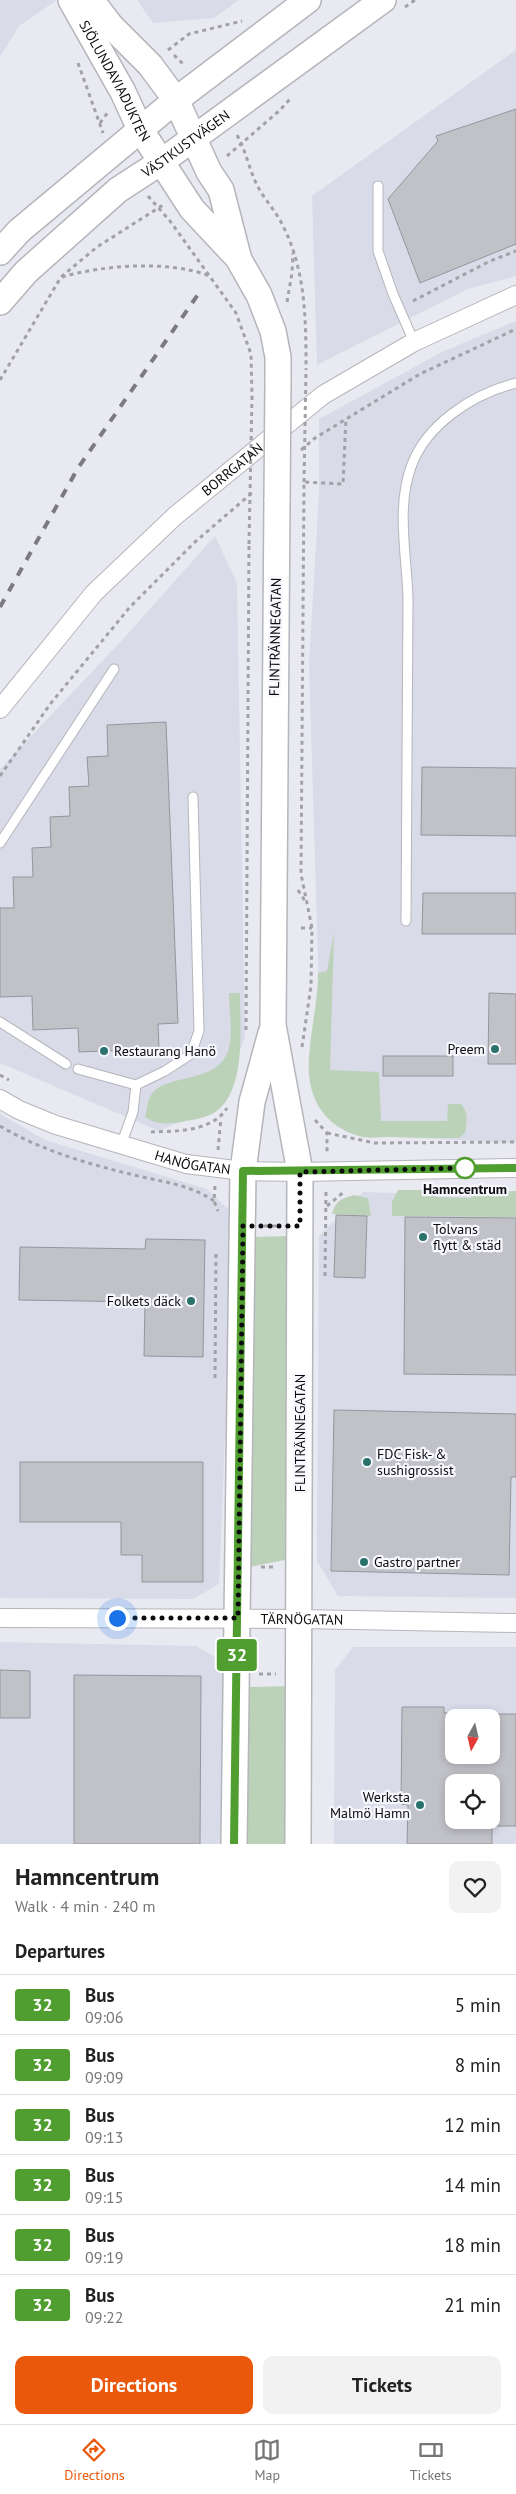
<!DOCTYPE html>
<html lang="en">
<head>
<meta charset="utf-8">
<style>
  :root { --surface:#fff; --page:#f2f2f2; --text:#222; --muted:#767676; --line:#e0e0e0; --accent:#ea580c }
  body { margin:0; font-family:"PT Sans",sans-serif; background:var(--page); color:var(--text); height:100vh; display:flex; flex-direction:column; font-size:19px; white-space:nowrap }
  * { box-sizing:border-box; margin:0 }
  p { font-size:16px; color:var(--muted) }
  .icon { flex:none; width:28px; height:28px; fill:none; stroke:currentColor; stroke-width:2; stroke-linecap:round; stroke-linejoin:round }
  .map { position:relative; height:1844px; overflow:hidden }
  .details { display:flex; flex-direction:column; background:var(--surface); flex:1 }
  .details>* { flex:none }
  .badge { padding:0 10px; border-radius:4px; font-size:18px; line-height:32px }
  .needle { width:32px; rotate:188deg }
  .controls { position:absolute; left:445px; top:1709px; display:grid; gap:10px }
  .controls a { display:grid; place-items:center; width:55px; height:55px; border-radius:10px; background:var(--surface); box-shadow:0 2px 8px #0003; font-size:25px }
  .you { position:absolute; width:25px; height:25px; margin:-12px; border:4px solid #fff; border-radius:50%; background:#1a73e8; box-shadow:0 0 0 8px #1a73e833 }
  .map>.badge { position:absolute; translate:-50% -50%; box-shadow:0 0 0 2px #fff }
  h2 { padding:0 15px; font-size:19px; line-height:45px }
  .round { display:grid; place-items:center; flex:none; width:52px; height:52px; border-radius:10px; background:var(--page) }
  .overview { display:flex; align-items:center; justify-content:space-between; height:85px; padding:0 15px }
  h1 { font-size:24px; font-weight:700; line-height:38px }
  .action { display:flex; gap:10px; margin-top:auto; padding:10px 15px }
  .action a { flex:1; height:58px; border-radius:10px; background:var(--accent); color:#fff; font-size:20px; font-weight:700; line-height:58px; text-align:center }
  .action a+a { background:var(--page); color:var(--text) }
  ul { padding:0; list-style:none }
  li { display:flex; align-items:center; gap:15px; height:60px; padding:0 15px; border-top:1px solid var(--line) }
  li div { flex:1 }
  li b { display:block; font-size:19px }
  li em { font-style:normal }
  li .badge { min-width:55px; font-weight:700; text-align:center }
  .menu { display:flex; justify-content:space-around; align-items:center; height:70px; border-top:1px solid var(--line); background:var(--surface); font-size:14px; color:var(--muted) }
  .menu a { display:grid; justify-items:center; gap:2px }
  .menu .current { color:var(--accent) }
  .map>svg:first-child { display:block }
  .built { fill:#dadbe9; fill-rule:evenodd }
  .green { fill:#bbd2b9 }
  .building { fill:#c1c1c8; stroke:#95959c; fill-rule:evenodd }
  .lines { fill:none; stroke-linecap:round; stroke-linejoin:round }
  .lane-casing { stroke:#b5b5bc; stroke-width:11 }
  .street-casing { stroke:#b5b5bc; stroke-width:20 }
  .secondary-casing { stroke:#b5b5bc; stroke-width:28 }
  .path { stroke:#a1a1a7; stroke-width:3; stroke-dasharray:4 4; stroke-linecap:butt }
  .lane { stroke:#fff; stroke-width:9 }
  .street { stroke:#fff; stroke-width:18 }
  .secondary { stroke:#fff; stroke-width:25 }
  .rail { stroke:#7a7a7f; stroke-width:4; stroke-dasharray:9 9; stroke-linecap:butt }
  .secondary-bridge-casing { stroke:#b5b5bc; stroke-width:28; stroke-linecap:butt }
  .path-bridge { stroke:#a1a1a7; stroke-width:3; stroke-dasharray:4 4; stroke-linecap:butt }
  .secondary-bridge { stroke:#fff; stroke-width:25 }
  .line-casing { stroke:#fff; stroke-width:11 }
  .line { stroke:#509e2f; stroke-width:8 }
  .walk { stroke:#0c0c0e; stroke-width:5; stroke-dasharray:0 9 }
  .poi-dot { fill:#2a736d; stroke:#f7f7fe; stroke-width:2 }
  .stop-dot { fill:#fff; stroke:#509e2f; stroke-width:2.5 }
  .labels { text-anchor:middle; dominant-baseline:central; stroke-width:4.5; stroke-linejoin:round; paint-order:stroke }
  .street-label { font-size:14px; fill:#0c0c0e; stroke:#f7f7fe }
  .poi-label { font-size:14px; fill:#0c0c0e; stroke:#f7f7fe; text-anchor:start }
  .stop-label { font-size:14px; font-weight:bold; fill:#0c0c0e; stroke:#f7f7fe }
</style>
</head>
<body>
<div class="map">
<svg width="516" height="1844" viewBox="0 0 516 1844">
  <rect width="100%" height="100%" fill="#e9e9f1"/>
  <!-- built -->
  <g class="built">
    <path d="M0,0H57L19,26L0,57Z"/>
    <path d="M137,0H239L214,18L153,23Z"/>
    <path d="M516,50V276L468,289L317,365L312,196Z"/>
    <path d="M516,321V1143L402,1137L328,1107L320,1026L309,663L319,494V419L444,351Z"/>
    <path d="M215,536L237,583L245,1037L219,1105L159,1131L0,1063V769L125,637Z"/>
    <path d="M0,1114L45,1140L207,1189L234,1215L219,1584L193,1599L0,1598Z"/>
    <path d="M363,1192L516,1197V1598L338,1596L317,1561L319,1236Z"/>
    <path d="M0,1642L196,1646L230,1666L226,1844H0Z"/>
    <path d="M353,1647H516V1844H334L335,1670ZM454,1718H491V1755H454ZM454,1782H491V1820H454Z"/>
  </g>
  <!-- green -->
  <g class="green">
    <path d="M334,933L330,1070L379,1072L381,1121H447L448,1104H461C469,1113 467,1121 465,1133L459,1138C436,1138 413,1138 390,1137C380,1137 368,1139 359,1136C321,1125 306,1094 309,1057C311,1028 318,1001 318,973L327,971Z"/>
    <path d="M229,993H240C240,1025 246,1086 219,1109C210,1117 198,1119 186,1121C172,1124 158,1126 145,1117C147,1111 147,1101 151,1095C166,1072 221,1085 229,1047C233,1031 229,1010 229,993Z"/>
    <path d="M398,1190H438V1197L471,1198V1192L516,1191V1217L392,1216V1202Z"/>
    <path d="M354,1195L368,1198L371,1216L332,1214C335,1201 342,1198 354,1195Z"/>
    <path d="M289,1236L290,1559L249,1567L254,1237Z"/>
    <path d="M289,1686L288,1844H247L249,1687Z"/>
  </g>
  <!-- building -->
  <g class="building">
    <path d="M516,109V244L420,283L388,199L438,141L436,136Z"/>
    <path d="M166,722L178,1023L158,1024L159,1049L79,1052L78,1028L33,1030L32,996L0,997V908H14L13,877H33L32,848L51,847L50,817L70,816L69,787L89,786L87,757L108,756L107,725Z"/>
    <path d="M422,767L516,768V836L421,835Z"/>
    <path d="M423,893H516V934H422Z"/>
    <path d="M489,993L516,994V1064H488Z"/>
    <rect x="383" y="1056" width="70" height="20"/>
    <path d="M336,1215L367,1216L365,1278L334,1277Z"/>
    <path d="M405,1217L516,1218V1375L404,1374Z"/>
    <path d="M146,1239L205,1240L203,1357L144,1356L145,1302L19,1300L20,1247L145,1249Z"/>
    <path d="M334,1410L516,1414V1477H511L509,1575L331,1571Z"/>
    <path d="M20,1462H203V1582H142V1555H121V1522H20Z"/>
    <path d="M0,1670L30,1671V1718H0Z"/>
    <path d="M74,1675L201,1676L200,1844H74Z"/>
    <path d="M402,1707H444V1713H454V1755H491V1714H516V1826H492V1844H407L408,1805L401,1804ZM454,1782H491V1820H454Z"/>
  </g>
  <g class="lines">
    <defs>
      <g id="lane">
        <path d="M378,186V251L393,294L414,342"/>
        <path d="M0,843L114,669"/>
        <path d="M406,921C407,813 408,706 408,599C407,557 396,508 411,467C426,424 473,394 516,383"/>
        <path d="M0,1022L66,1064"/>
        <path d="M78,1069L136,1085"/>
        <path d="M121,1145L133,1112L136,1085L165,1071L191,1054L199,1031L193,797"/>
      </g>
      <g id="street">
        <path id="s1" d="M0,709L94,593L175,516L323,395L414,342L516,295"/>
        <path id="s2" d="M0,1099L19,1110L56,1125L186,1164L243,1171L300,1172L516,1168"/>
        <path id="s3" d="M0,1618L300,1619L516,1623"/>
      </g>
      <g id="secondary">
        <path id="s4" d="M71,0L123,92L140,129L192,209L238,258L259,295L273,331L278,357V383"/>
        <path d="M91,0L111,26L150,65L176,100L209,172L221,190L238,256"/>
        <path d="M0,252L19,231L176,100L308,0"/>
        <path id="s5" d="M0,302L26,272L118,190L161,162L383,0"/>
        <path d="M277,499L273,1025L300,1172L298,1844"/>
        <path d="M234,1844L243,1171L252,1102L271,1033"/>
      </g>
    </defs>
    <!-- lane casing -->
    <use href="#lane" class="lane-casing"/>
    <!-- street casing -->
    <use href="#street" class="street-casing"/>
    <!-- secondary casing -->
    <use href="#secondary" class="secondary-casing"/>
    <!-- path -->
    <g class="path">
      <path d="M405,7L415,0"/>
      <path d="M168,50L189,34L242,21"/>
      <path d="M174,55L184,65"/>
      <path d="M78,63L103,133"/>
      <path d="M100,123L108,112"/>
      <path d="M237,135C246,151 249,169 257,185C264,199 275,210 282,224C306,270 306,320 306,370"/>
      <path d="M227,156L279,111L291,98"/>
      <path d="M148,196L170,221L236,313L251,354L252,396"/>
      <path d="M62,277C102,265 171,260 209,276"/>
      <path d="M413,301L490,261L516,251"/>
      <path d="M287,302L292,273L293,253"/>
      <path d="M0,380L61,277L97,247L163,205"/>
      <path d="M301,450L315,438L420,374L516,329"/>
      <path d="M0,776L51,703L130,607L195,542L253,492"/>
      <path d="M298,890L305,901"/>
      <path d="M301,928H312"/>
      <path d="M246,1030L249,544"/>
      <path d="M302,1047L311,986L312,928L301,874L304,482L343,484L346,418"/>
      <path d="M0,1075L9,1080"/>
      <path d="M315,1120L327,1133V1153"/>
      <path d="M0,1126C40,1150 88,1164 134,1175C162,1182 189,1184 214,1201"/>
      <path d="M151,1132C176,1131 212,1132 227,1108"/>
      <path d="M327,1133L375,1143L516,1142"/>
      <path d="M218,1150L221,1118"/>
      <path d="M215,1186L214,1201L218,1211"/>
      <path d="M327,1206L345,1191"/>
      <path d="M264,1226H278"/>
      <path d="M325,1276L326,1190"/>
      <path d="M215,1378L216,1250"/>
      <path d="M261,1567H277"/>
      <path d="M259,1674H276"/>
    </g>
    <!-- lane -->
    <use href="#lane" class="lane"/>
    <!-- street -->
    <use href="#street" class="street"/>
    <!-- secondary -->
    <use href="#secondary" class="secondary"/>
    <!-- rail -->
    <path class="rail" d="M0,607L78,468L199,293"/>
    <defs>
      <path id="secondary-bridge" d="M277,499L278,383"/>
    </defs>
    <!-- secondary-bridge casing -->
    <use href="#secondary-bridge" class="secondary-bridge-casing"/>
    <!-- path-bridge -->
    <g class="path-bridge">
      <path d="M304,482L306,370"/>
      <path d="M249,544L252,396"/>
    </g>
    <!-- secondary-bridge -->
    <use href="#secondary-bridge" class="secondary-bridge"/>
  </g>
  <g class="lines">
    <defs>
      <path id="line" d="M234,1844L243,1171L516,1168"/>
    </defs>
    <!-- line casing -->
    <use href="#line" class="line-casing"/>
    <!-- line -->
    <use href="#line" class="line"/>
    <!-- walk -->
    <path class="walk" d="M117,1618H238L243,1226H300V1172L465,1168"/>
  </g>
  <!-- markers -->
  <g class="poi-dot">
    <circle cx="495" cy="1049" r="5"/>
    <circle cx="104" cy="1051" r="5"/>
    <circle cx="423" cy="1237" r="5"/>
    <circle cx="191" cy="1301" r="5"/>
    <circle cx="367" cy="1462" r="5"/>
    <circle cx="364" cy="1562" r="5"/>
    <circle cx="420" cy="1805" r="5"/>
  </g>
  <circle class="stop-dot" cx="465" cy="1168" r="10"/>
  <g class="labels">
    <!-- street labels -->
    <g class="street-label">
      <text stroke="none"><textPath href="#s4" startOffset="92">SJÖLUNDAVIADUKTEN</textPath></text>
      <text stroke="none"><textPath href="#s5" startOffset="245">VÄSTKUSTVÄGEN</textPath></text>
      <text stroke="none"><textPath href="#s1" startOffset="335">BORRGATAN</textPath></text>
      <text transform="translate(275 637) rotate(-89)">FLINTRÄNNEGATAN</text>
      <text stroke="none"><textPath href="#s2" startOffset="204">HANÖGATAN</textPath></text>
      <text transform="translate(300 1433) rotate(-90)">FLINTRÄNNEGATAN</text>
      <text stroke="none"><textPath href="#s3" startOffset="302">TÄRNÖGATAN</textPath></text>
    </g>
    <!-- poi labels -->
    <g class="poi-label">
      <text x="485" y="1049" text-anchor="end">Preem</text>
      <text x="114" y="1051">Restaurang Hanö</text>
      <text x="433" y="1229">Tolvans<tspan x="433" dy="16">flytt &amp; städ</tspan></text>
      <text x="181" y="1301" text-anchor="end">Folkets däck</text>
      <text x="377" y="1454">FDC Fisk- &amp;<tspan x="377" dy="16">sushigrossist</tspan></text>
      <text x="374" y="1562">Gastro partner</text>
      <text x="410" y="1797" text-anchor="end">Werksta<tspan x="410" dy="16">Malmö Hamn</tspan></text>
    </g>
    <!-- stop labels -->
    <g class="stop-label">
      <text x="465" y="1189">Hamncentrum</text>
    </g>
  </g>
</svg>
<div class="controls">
<a><svg class="needle" viewBox="-14 -14 28 28"><path d="M0-13l5 13h-10z" fill="#e53935"/><path d="M0 13l5-13h-10z" fill="#767676"/></svg></a>
<a><svg class="icon" aria-label="locate" viewBox="0 0 24 24"><circle cx="12" cy="12" r="6"/><path d="M12 2v4M12 18v4M2 12h4M18 12h4"/></svg></a>
</div>
<div class="you" style="left:117px;top:1618px"></div>
<b class="badge" style="left:237px;top:1655px;background:#509e2f;color:#fff">32</b>
</div>
<section class="details">
<div class="overview"><div><h1>Hamncentrum</h1><p>Walk · 4 min · 240 m</p></div><a class="round"><svg class="icon" aria-label="heart" viewBox="0 0 24 24"><path d="M12 20l-8-8c-3-5 5-10 8-4 3-6 11-1 8 4z"/></svg></a></div>
<h2>Departures</h2>
<ul>
<li><span class="badge" style="background:#509e2f;color:#fff">32</span><div><b>Bus</b><p>09:06</p></div><em>5 min</em></li>
<li><span class="badge" style="background:#509e2f;color:#fff">32</span><div><b>Bus</b><p>09:09</p></div><em>8 min</em></li>
<li><span class="badge" style="background:#509e2f;color:#fff">32</span><div><b>Bus</b><p>09:13</p></div><em>12 min</em></li>
<li><span class="badge" style="background:#509e2f;color:#fff">32</span><div><b>Bus</b><p>09:15</p></div><em>14 min</em></li>
<li><span class="badge" style="background:#509e2f;color:#fff">32</span><div><b>Bus</b><p>09:19</p></div><em>18 min</em></li>
<li><span class="badge" style="background:#509e2f;color:#fff">32</span><div><b>Bus</b><p>09:22</p></div><em>21 min</em></li>
</ul>
<div class="action"><a>Directions</a><a>Tickets</a></div>
</section>
<nav class="menu">
<a class="current"><svg class="icon" aria-label="directions" viewBox="0 0 24 24"><path d="M12 3l9 9-9 9-9-9zM9 14v-3h6M13 9l2 2-2 2"/></svg>Directions</a>
<a><svg class="icon" aria-label="map" viewBox="0 0 24 24"><path d="M3 6l6-2 6 2 6-2v14l-6 2-6-2-6 2zM9 4v14M15 6v14"/></svg>Map</a>
<a><svg class="icon" aria-label="tickets" viewBox="0 0 24 24"><path d="M3 7h18v10H3zM15 7v10"/></svg>Tickets</a>
</nav>
</body>
</html>
